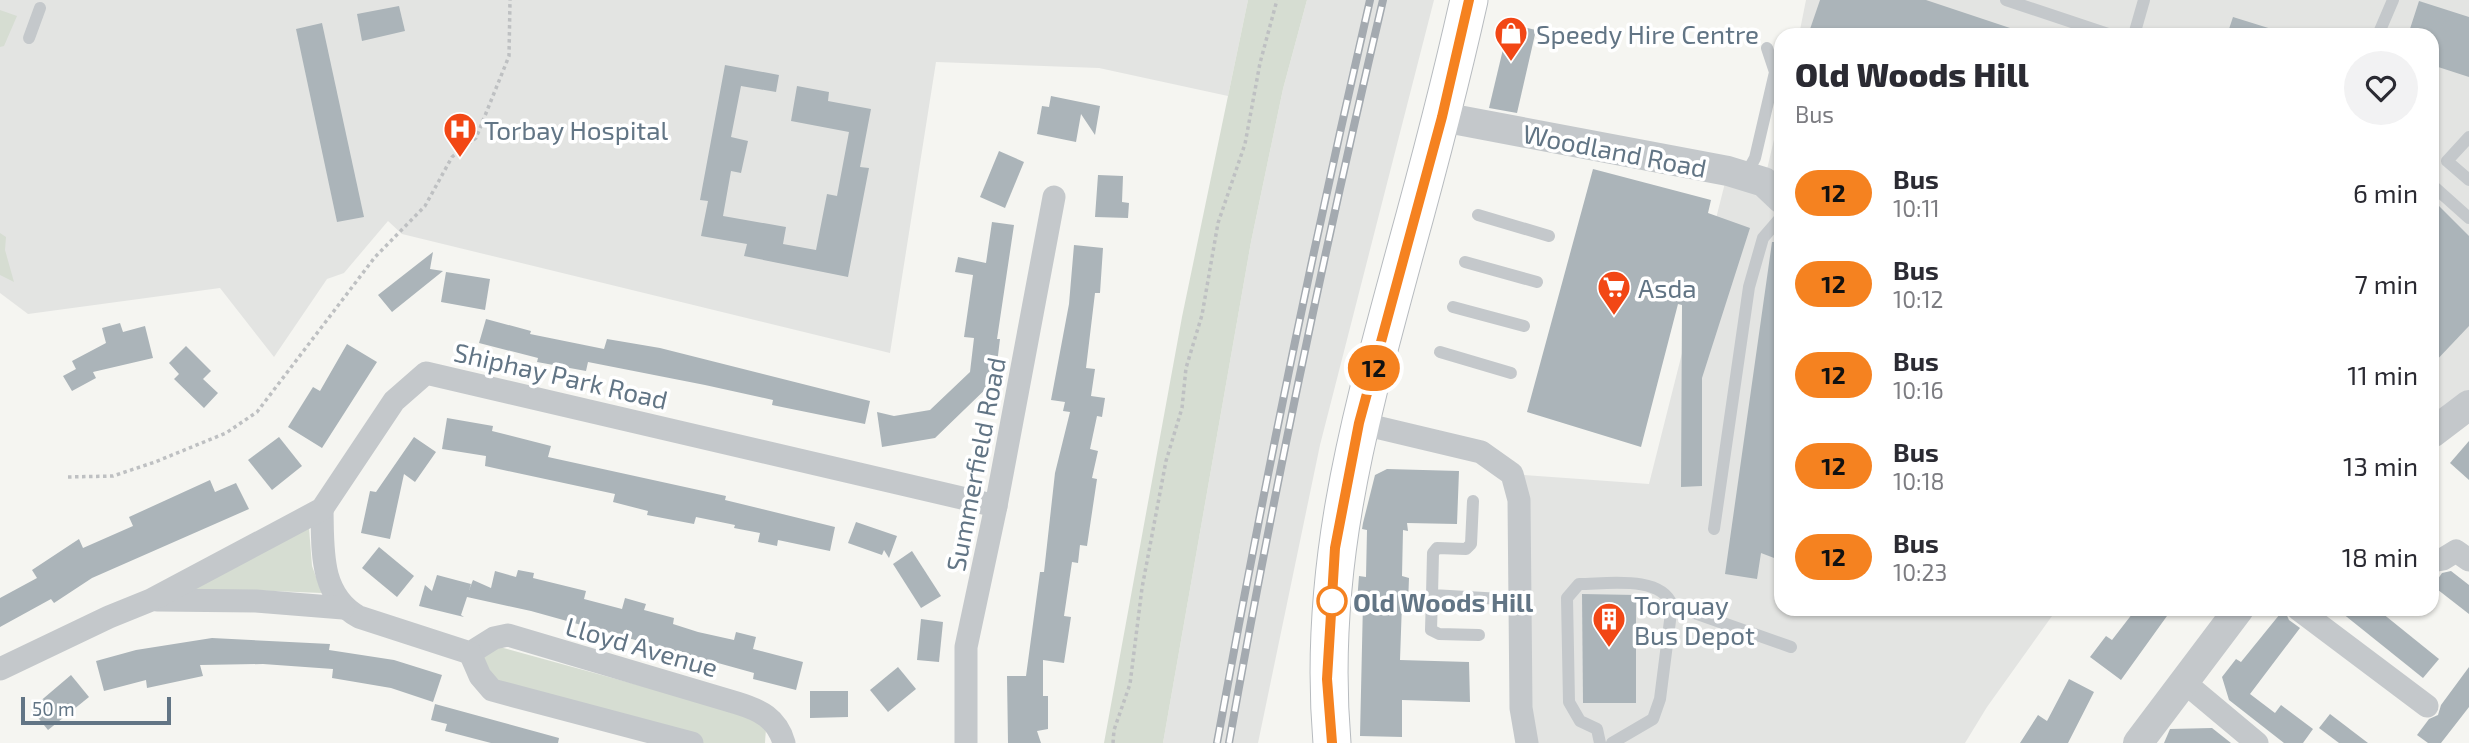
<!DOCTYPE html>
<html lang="en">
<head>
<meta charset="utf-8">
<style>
  :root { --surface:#fff; --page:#f2f2f3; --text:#2b2b33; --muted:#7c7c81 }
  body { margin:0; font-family:"Exo 2",sans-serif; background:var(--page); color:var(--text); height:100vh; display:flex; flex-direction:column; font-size:26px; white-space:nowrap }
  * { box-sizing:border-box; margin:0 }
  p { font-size:23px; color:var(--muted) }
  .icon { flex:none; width:38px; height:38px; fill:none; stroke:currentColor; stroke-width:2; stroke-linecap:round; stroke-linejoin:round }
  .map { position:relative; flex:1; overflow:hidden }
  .details { position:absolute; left:1774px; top:28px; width:665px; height:588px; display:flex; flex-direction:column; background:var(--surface); border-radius:21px; box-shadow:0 2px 5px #0004 }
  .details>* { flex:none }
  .badge { padding:0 14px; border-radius:23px; font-size:24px; line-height:46px }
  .scale { position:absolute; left:21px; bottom:18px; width:150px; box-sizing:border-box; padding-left:7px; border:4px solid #627585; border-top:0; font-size:19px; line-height:24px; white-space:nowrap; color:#627585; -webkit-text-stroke:5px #fff; paint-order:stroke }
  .map>.badge { position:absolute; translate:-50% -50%; box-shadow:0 0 0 4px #fff }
  .round { display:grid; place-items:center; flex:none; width:74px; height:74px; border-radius:37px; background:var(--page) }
  .overview { display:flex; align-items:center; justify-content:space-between; height:119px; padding:0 21px }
  h1 { font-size:33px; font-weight:800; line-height:52px }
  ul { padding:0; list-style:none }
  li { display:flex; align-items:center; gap:21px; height:91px; padding:0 21px }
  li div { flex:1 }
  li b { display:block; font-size:26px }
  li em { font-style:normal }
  li .badge { min-width:77px; font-weight:700; text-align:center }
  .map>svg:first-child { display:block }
  .built { fill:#e3e4e2 }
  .green { fill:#d6ddd2 }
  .building { fill:#abb4b9 }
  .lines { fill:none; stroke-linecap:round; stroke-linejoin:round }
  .primary-casing { stroke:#b7bbbf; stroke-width:39 }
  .path { stroke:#bec0c2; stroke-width:3.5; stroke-dasharray:3.5 3.5; stroke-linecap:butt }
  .service { stroke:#c4c8cb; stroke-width:12 }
  .minor { stroke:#c4c8cb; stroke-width:23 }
  .tertiary { stroke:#c4c8cb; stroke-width:30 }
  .primary { stroke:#fff; stroke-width:37 }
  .rail-casing { stroke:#a4aab0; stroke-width:8 }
  .rail { stroke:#fff; stroke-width:5; stroke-dasharray:16; stroke-linecap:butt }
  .line-casing { stroke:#fff; stroke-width:16 }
  .line { stroke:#f58220; stroke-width:10 }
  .stop-dot { fill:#fff; stroke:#f58220; stroke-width:3.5 }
  .labels { text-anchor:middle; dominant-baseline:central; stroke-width:7; stroke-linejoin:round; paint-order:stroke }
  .poi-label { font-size:26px; fill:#627585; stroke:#fff; text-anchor:start }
  .street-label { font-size:26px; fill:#627585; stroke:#fff }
  .stop-label { font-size:26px; font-weight:bold; fill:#627585; stroke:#fff; text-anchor:start }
</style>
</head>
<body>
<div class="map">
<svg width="2469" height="743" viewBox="0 0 2469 743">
  <rect width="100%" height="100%" fill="#f5f5f1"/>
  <!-- built -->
  <g class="built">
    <path d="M0,0H1248L1228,96L1099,68L936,62L890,353L402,234L388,221L344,273L327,279L274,357L220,288L28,314L0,293Z"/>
    <path d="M1307,0H1434L1320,445L1258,743H1163L1251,242L1283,89Z"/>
    <path d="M1806,0H2469V405L2433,433L2432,35H1799Z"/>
    <path d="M1781,110L1782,609H2057L1987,707L1965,743H1527L1512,474L1649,484L1728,171L1764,182Z"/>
  </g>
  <!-- green -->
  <g class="green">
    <path d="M1248,0H1307L1283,89L1251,242L1163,743H1104L1182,317Z"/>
    <path d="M0,10L17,16L4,46L0,47Z"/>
    <path d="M0,233L6,237L5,250L14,282L0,275Z"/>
    <path d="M309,528L312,566L322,593L249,590L193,593L186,590Z"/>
    <path d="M496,646L707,704L755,720L766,728L765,743H696L498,686L479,657Z"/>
  </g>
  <!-- building -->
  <g class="building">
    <path d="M1820,0H1926L2022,32L2021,35H1808Z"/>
    <path d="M2419,1L2469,17V77L2432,65V35H2408Z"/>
    <path d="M399,6L405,31L362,41L357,14Z"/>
    <path d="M2233,17L2278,31V35H2227Z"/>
    <path d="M322,23L364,217L337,222L296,29Z"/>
    <path d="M1509,24L1536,30L1517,113L1489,108Z"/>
    <path d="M725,65L779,75L776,92L741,86L731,137L748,141L741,173L731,171L723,216L786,227L783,244L816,250L827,194L837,196L849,132L791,121L797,86L829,92L828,101L871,109L860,167L869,168L848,277L744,256L747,244L701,236L708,201L700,200Z"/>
    <path d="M1051,96L1100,106L1095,135L1081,114L1076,142L1037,134L1042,106L1049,107Z"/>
    <path d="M999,151L1024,162L1005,208L980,197Z"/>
    <path d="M1593,169L1711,200L1708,213L1750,228L1702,378V486L1681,487L1682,305L1678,304L1641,447L1527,412Z"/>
    <path d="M1098,175L1123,176L1122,202L1129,203L1128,218L1095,217Z"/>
    <path d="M2432,199L2469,236V326L2432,365Z"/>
    <path d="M992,222L1014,225L997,339H1000L995,380L935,438L882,447L877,412L894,416L930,410L970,372L974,338L964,337L973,275L955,272L958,257L986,263Z"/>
    <path d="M1772,242H1782V561L1761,553L1757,579L1725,574Z"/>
    <path d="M1074,245L1103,248L1100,293H1095L1086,368L1095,369L1091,396L1105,398L1102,417L1097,416L1090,449L1098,451L1092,478L1097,479L1087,546L1080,545L1078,563L1072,562L1064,616L1071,617L1064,663L1043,660V696H1048V729L1037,731L1041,743H1008L1007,676H1026L1040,572H1044L1055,473L1070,412L1063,411L1065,402L1051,400L1069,304Z"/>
    <path d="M433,252L430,269L443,271L392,312L378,295Z"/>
    <path d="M446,272L490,279L485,310L441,302Z"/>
    <path d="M486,319L531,331L530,334L604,349L607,339L660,348L870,401L865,424L772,405L773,400L705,385L588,362L586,371L537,362L538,358L479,343Z"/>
    <path d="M120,323L123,332L145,326L153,358L93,372L96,378L72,391L63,376L76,369L72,361L106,343L102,328Z"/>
    <path d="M347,344L377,362L322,448L288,427L313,387L320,391Z"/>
    <path d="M186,346L211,371L203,379L218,393L204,408L174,379L179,374L169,363Z"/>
    <path d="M447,418L493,426L492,431L551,446L548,457L726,496L725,500L835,527L830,551L778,540L777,546L758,542L760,533L734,528L735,525L696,517L694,524L647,515L648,511L613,502L615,494L485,466L486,456L442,449Z"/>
    <path d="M279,437L302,466L272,490L248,460Z"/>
    <path d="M414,437L436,452L415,482L404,474L390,539L361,533L370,491L376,492Z"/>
    <path d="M2469,441V480L2450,463Z"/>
    <path d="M1387,469L1459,471L1457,524L1407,523L1408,531L1403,530L1402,576L1409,578L1408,604L1402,603L1400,660L1469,662L1470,702L1402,700V737L1360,736L1363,602H1357L1359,576L1366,577L1367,530L1362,529L1363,523L1375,475Z"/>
    <path d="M210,480L215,492L236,483L249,509L92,578L54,603L51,599L0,627V598L37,578L32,570L79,539L83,548L133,526L129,517Z"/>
    <path d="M856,522L897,536L889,558L884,550L882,555L848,543Z"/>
    <path d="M379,547L414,576L397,597L362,568Z"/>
    <path d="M912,551L941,596L921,608L893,564Z"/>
    <path d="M518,570L534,573L533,578L586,591L584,599L622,609L625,598L646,604L644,610L674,618L673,624L698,632L734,640L736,632L756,637L753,649L803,662L796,690L753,679L754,673L531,611L467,597L461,615L464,617L419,606L425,585L432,591L437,575L471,584L469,590L473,580L491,588L495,571L516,577Z"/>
    <path d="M2451,571L2469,585V614L2433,586L2442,573Z"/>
    <path d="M1582,594L1636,595V703H1583Z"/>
    <path d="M2136,609H2172L2121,680L2090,657L2106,636L2112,640Z"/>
    <path d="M2284,609L2289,620L2300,628L2250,694L2275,713L2281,705L2313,729L2303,743H2284L2229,700L2222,677L2236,659L2241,662Z"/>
    <path d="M2337,609H2377L2439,659L2423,678Z"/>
    <path d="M921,619L943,622L939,662L917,660Z"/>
    <path d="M212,638L330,644L329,650L394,660L442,675L433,702L391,688L332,678L333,669L263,664L200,665L203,676L147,688L146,680L104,691L96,661L136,650Z"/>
    <path d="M898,667L916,689L888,712L870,690Z"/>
    <path d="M2469,667V707L2441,743H2428L2417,735L2429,719L2438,715L2441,705Z"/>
    <path d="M71,675L89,697L48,730L31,709Z"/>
    <path d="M2069,679L2094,692L2068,743H2020L2038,715L2047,721Z"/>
    <path d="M810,691H848V717L810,718Z"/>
    <path d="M435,704L559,738L558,743H491L445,731L447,724L431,720Z"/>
    <path d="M2330,714L2368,743H2339L2319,728Z"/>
    <path d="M2212,728L2231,743H2164L2170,729Z"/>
  </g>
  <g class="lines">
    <defs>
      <path id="primary" d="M1332,743C1317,567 1360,419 1405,252C1428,169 1450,85 1469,0"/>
    </defs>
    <!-- primary casing -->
    <use href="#primary" class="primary-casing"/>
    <!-- path -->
    <g class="path">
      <path d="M68,477L113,476L155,462L226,433L257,412L375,257L425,206L452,157L476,138L509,56L510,0"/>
      <path d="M1113,743L1114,730L1130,684L1142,588L1166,461L1182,408L1186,368L1202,315L1218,223L1245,144L1260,63L1277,0"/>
    </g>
    <!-- service -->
    <g class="service">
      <path d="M2006,0L2111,35"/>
      <path d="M2134,35L2144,0"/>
      <path d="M2378,35L2393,0"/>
      <path d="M29,38L40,8"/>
      <path d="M2469,137L2447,161L2469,180"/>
      <path d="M1745,176L1755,158L1775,72L1767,48"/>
      <path d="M2432,185L2469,218"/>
      <path d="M1478,215L1549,236"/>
      <path d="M1465,262L1537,282"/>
      <path d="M1453,307L1524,326"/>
      <path d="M1440,352L1511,373"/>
      <path d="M1473,501L1471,544L1466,549L1437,548L1433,553L1432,595L1519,600"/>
      <path d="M1714,529L1749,287L1763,238L1782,216"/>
      <path d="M1432,595L1431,630L1439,634L1479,635"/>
      <path d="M1600,743L1597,729L1580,721L1569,702L1567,598L1579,584C1607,584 1661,575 1672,605"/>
      <path d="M1612,743L1653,719L1660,699L1672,605L1791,647"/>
    </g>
    <!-- minor -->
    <g class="minor">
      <path d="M1359,423L1481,452L1512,474L1519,500L1521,708L1527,743"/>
      <path d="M322,509C323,549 319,595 359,617L470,653L494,638L508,635L737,703C760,710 777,718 784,743"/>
      <path d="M2432,561L2443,559L2456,551L2469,560"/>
      <path d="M157,600L256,601L343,608"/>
      <path d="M2298,609L2427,706"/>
      <path d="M470,653L480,676L492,690L692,743"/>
      <path d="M0,669L109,617L151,600L322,509L394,401L426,373L996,506"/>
      <path d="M2184,682L2257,743"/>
      <path d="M966,743V647L996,506L1054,197"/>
    </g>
    <!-- tertiary -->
    <g class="tertiary">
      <path d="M1442,117L1728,171L1764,182L1782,199"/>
      <path d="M2432,433L2469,405"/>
      <path d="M2138,743L2239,609"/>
    </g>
    <!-- primary -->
    <use href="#primary" class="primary"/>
    <defs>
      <g id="rail">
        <path d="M1217,743C1262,494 1313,247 1370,0"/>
        <path d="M1229,743C1273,494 1325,247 1383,0"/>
      </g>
    </defs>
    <!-- rail casing -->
    <use href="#rail" class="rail-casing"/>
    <!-- rail -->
    <use href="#rail" class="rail"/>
  </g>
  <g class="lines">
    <defs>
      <path id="line" d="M1332,743L1327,679L1335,548L1359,423L1442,117L1469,0"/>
    </defs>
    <!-- line casing -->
    <use href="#line" class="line-casing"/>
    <!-- line -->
    <use href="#line" class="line"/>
  </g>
  <!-- icons -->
  <defs>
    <symbol id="shop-pin" viewBox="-11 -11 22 30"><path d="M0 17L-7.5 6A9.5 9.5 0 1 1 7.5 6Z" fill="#f24715" stroke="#fff"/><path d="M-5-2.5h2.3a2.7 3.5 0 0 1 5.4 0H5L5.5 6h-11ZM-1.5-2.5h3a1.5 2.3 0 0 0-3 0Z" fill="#fff"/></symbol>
    <symbol id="hospital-pin" viewBox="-11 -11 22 30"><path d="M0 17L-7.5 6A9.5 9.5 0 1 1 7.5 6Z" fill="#f24715" stroke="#fff"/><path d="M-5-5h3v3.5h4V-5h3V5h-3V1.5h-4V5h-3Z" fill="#fff"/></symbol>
    <symbol id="supermarket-pin" viewBox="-11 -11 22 30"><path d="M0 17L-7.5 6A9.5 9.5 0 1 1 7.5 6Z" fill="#f24715" stroke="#fff"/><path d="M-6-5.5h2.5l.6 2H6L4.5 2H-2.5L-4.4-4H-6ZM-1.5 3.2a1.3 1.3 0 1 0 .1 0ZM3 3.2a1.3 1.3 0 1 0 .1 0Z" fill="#fff"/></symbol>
    <symbol id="building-pin" viewBox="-11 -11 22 30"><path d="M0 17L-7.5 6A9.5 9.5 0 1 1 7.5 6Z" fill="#f24715" stroke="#fff"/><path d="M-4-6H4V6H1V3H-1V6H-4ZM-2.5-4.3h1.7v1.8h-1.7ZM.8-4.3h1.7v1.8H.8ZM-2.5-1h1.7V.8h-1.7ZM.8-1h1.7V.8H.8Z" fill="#fff"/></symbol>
  </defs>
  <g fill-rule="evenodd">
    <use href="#shop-pin" x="1492" y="14" width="38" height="52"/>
    <use href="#hospital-pin" x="441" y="110" width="38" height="52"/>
    <use href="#supermarket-pin" x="1595" y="268" width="38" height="52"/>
    <use href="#building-pin" x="1590" y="600" width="38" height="52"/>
  </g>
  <!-- markers -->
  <circle class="stop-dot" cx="1332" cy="601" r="14"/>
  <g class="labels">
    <!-- poi labels -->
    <g class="poi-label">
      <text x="1536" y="33">Speedy Hire Centre</text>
      <text x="484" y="129">Torbay Hospital</text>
      <text x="1638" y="287">Asda</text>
      <text x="1634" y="604">Torquay<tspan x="1634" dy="30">Bus Depot</tspan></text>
    </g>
    <!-- street labels -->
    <g class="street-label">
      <text transform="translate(1615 150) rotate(11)">Woodland Road</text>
      <text transform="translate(561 375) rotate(13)">Shiphay Park Road</text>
      <text transform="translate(975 464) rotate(-79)">Summerfield Road</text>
      <text transform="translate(642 646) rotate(16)">Lloyd Avenue</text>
    </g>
    <!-- stop labels -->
    <g class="stop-label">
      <text x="1353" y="601">Old Woods Hill</text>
    </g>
  </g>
</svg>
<div class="scale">50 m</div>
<b class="badge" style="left:1374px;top:368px;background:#f58220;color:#111">12</b>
<section class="details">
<div class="overview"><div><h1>Old Woods Hill</h1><p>Bus</p></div><a class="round"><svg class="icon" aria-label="heart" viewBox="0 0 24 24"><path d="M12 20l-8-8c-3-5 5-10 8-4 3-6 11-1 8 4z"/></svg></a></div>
<ul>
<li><span class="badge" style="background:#f58220;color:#111">12</span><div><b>Bus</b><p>10:11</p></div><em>6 min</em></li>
<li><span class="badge" style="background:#f58220;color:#111">12</span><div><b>Bus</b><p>10:12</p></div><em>7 min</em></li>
<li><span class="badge" style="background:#f58220;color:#111">12</span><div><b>Bus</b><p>10:16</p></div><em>11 min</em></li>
<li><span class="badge" style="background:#f58220;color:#111">12</span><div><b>Bus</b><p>10:18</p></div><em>13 min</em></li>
<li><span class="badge" style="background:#f58220;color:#111">12</span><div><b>Bus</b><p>10:23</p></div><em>18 min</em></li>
</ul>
</section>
</div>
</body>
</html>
